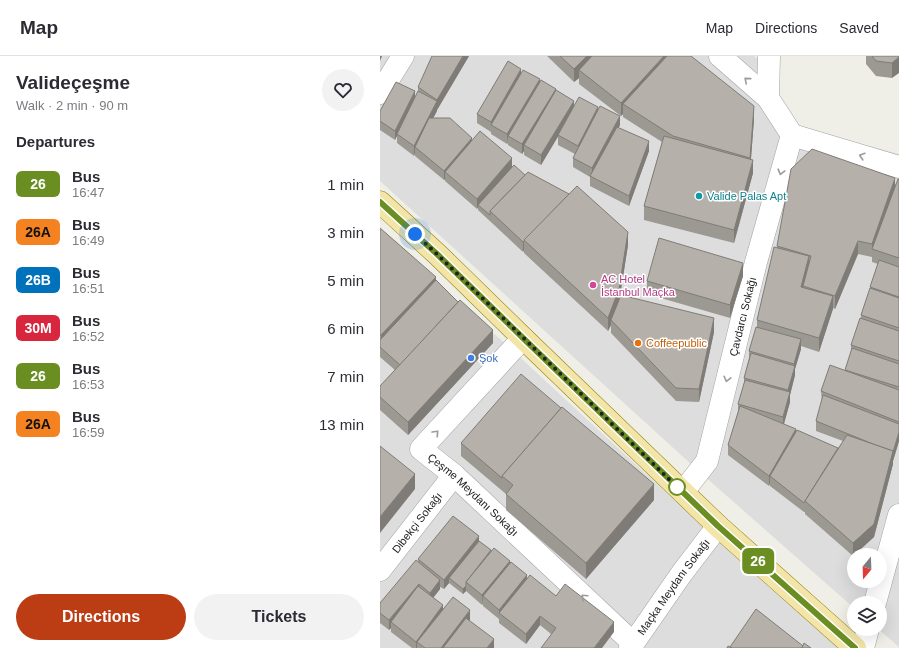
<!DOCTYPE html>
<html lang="en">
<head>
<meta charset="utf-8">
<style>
  :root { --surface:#fff; --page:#f2f2f3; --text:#2b2b33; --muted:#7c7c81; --line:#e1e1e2; --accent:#bc3d14 }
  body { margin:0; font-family:Arial,sans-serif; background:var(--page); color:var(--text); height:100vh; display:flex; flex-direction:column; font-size:15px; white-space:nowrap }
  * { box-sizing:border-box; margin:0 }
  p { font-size:13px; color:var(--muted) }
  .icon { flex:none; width:22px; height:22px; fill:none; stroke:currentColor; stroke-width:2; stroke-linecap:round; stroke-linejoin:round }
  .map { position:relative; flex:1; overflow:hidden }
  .panel { display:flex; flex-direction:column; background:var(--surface); width:380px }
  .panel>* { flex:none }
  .badge { padding:0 8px; border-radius:6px; font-size:14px; line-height:26px }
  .needle { width:26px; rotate:199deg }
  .buttons { position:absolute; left:467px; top:492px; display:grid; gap:8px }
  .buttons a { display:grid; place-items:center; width:40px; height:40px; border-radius:50%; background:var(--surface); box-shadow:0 4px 16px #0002; font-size:20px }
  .you { position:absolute; width:20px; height:20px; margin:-10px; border:3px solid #fff; border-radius:50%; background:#1a73e8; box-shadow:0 0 0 6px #1a73e833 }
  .map>.badge { position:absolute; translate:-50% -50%; box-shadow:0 0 0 2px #fff }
  h2 { padding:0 16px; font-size:15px; line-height:36px }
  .round { display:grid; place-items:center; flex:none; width:42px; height:42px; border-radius:21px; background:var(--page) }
  .overview { display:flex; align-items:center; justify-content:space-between; height:68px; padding:0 16px }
  h1 { font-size:19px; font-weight:700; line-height:30px }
  .action { display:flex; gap:8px; margin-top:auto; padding:8px 16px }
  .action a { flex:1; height:46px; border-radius:24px; background:var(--accent); color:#fff; font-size:16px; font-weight:700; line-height:46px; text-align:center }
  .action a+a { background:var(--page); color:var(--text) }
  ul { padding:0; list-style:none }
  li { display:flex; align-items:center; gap:12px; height:48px; padding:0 16px }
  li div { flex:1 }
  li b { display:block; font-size:15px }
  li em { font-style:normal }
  li .badge { min-width:44px; font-weight:700; text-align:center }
  header { display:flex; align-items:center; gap:24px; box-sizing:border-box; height:56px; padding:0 20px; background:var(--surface); border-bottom:1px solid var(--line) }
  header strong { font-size:19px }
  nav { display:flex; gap:22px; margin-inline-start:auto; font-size:14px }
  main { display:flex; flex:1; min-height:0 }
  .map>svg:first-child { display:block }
  .residential { fill:#dedddd; fill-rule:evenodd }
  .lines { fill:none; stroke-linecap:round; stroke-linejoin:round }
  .minor-casing { stroke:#a1a1a1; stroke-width:23 }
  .major-casing { stroke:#8d820f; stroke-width:23 }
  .minor { stroke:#fff; stroke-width:22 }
  .major { stroke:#f3e5a8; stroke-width:22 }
  .wall { fill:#9c9892; fill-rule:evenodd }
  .shaded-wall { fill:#7f7c77 }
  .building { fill:#b5b1aa; stroke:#7f7c77 }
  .oneway { stroke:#9b9b9b }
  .line-casing { stroke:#fff; stroke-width:9 }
  .line { stroke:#6b8e23; stroke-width:6 }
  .walk { stroke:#202020; stroke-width:4; stroke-dasharray:0 7.2 }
  .culture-dot { fill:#0f9aa8; stroke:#fff; stroke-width:1.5 }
  .hotel-dot { fill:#d1479c; stroke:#fff; stroke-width:1.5 }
  .food-dot { fill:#e8710a; stroke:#fff; stroke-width:1.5 }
  .shop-dot { fill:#3f7fe0; stroke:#fff; stroke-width:1.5 }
  .stop-dot { fill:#fff; stroke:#6b8e23; stroke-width:2 }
  .labels { text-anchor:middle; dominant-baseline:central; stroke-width:3; stroke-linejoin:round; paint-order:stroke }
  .culture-label { font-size:11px; fill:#0d838f; stroke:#fff; text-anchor:start }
  .hotel-label { font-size:11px; fill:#b23c85; stroke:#fff; text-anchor:start }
  .street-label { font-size:11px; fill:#202020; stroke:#fff }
  .food-label { font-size:11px; fill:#c56008; stroke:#fff; text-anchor:start }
  .shop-label { font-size:11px; fill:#366cbe; stroke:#fff; text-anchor:start }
</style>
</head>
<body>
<header>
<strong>Map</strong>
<nav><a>Map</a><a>Directions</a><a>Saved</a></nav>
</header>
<main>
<section class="panel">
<div class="overview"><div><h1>Valideçeşme</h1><p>Walk · 2 min · 90 m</p></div><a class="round"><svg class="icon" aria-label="heart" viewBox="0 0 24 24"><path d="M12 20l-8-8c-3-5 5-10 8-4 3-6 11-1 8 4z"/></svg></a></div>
<h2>Departures</h2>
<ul>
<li><span class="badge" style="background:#6b8e23;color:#fff">26</span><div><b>Bus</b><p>16:47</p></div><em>1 min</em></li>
<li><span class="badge" style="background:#f58220;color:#111">26A</span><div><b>Bus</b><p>16:49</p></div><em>3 min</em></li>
<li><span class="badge" style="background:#0072bc;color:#fff">26B</span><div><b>Bus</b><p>16:51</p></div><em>5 min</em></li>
<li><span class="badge" style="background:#d7263d;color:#fff">30M</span><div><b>Bus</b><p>16:52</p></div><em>6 min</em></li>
<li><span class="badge" style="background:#6b8e23;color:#fff">26</span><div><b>Bus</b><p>16:53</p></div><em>7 min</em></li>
<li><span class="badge" style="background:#f58220;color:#111">26A</span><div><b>Bus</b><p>16:59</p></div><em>13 min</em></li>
</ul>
<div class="action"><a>Directions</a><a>Tickets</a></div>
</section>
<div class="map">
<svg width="519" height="592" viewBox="0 0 519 592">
  <rect width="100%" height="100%" fill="#efefe7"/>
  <!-- residential -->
  <g class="residential">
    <path d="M0,0H374L389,13L411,78L415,70L519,98V591L498,573H500V547H474V552L323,419L0,125ZM474,499H500V525H474Z"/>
    <path d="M0,179L119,282L332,479L483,592H0Z"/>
  </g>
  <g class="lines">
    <defs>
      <g id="minor">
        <path d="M340,0L388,42L412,79L519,111"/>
        <path d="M0,37L23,0"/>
        <path d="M388,42L389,0"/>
        <path id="s1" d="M143,282L41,393L74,419L253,587"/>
        <path id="s2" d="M303,436L327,405L376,206L412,79"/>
        <path id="s3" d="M0,514L74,419"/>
        <path d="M495,547L519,459"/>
        <path id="s4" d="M250,592L302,517L338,470"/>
        <path d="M483,592L488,573"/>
      </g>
      <path id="major" d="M0,146L58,199L143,282L338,470L475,592"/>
    </defs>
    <!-- minor casing -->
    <use href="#minor" class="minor-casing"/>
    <!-- major casing -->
    <use href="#major" class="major-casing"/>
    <!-- minor -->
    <use href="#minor" class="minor"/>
    <!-- major -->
    <use href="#major" class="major"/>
  </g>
  <!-- wall -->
  <g class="wall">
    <path d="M89,0L57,54V53V55L53,62L92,84L248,189L240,241L334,276L319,346L296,345L231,277V269L228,275L144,197V194L143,196L98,154V151L97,153L65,125V123L64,124L35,100V97L34,100L17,87V79L15,84L0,74V55L35,42L38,35V31Z"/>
    <path d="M167,0H311L374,63L371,103L373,117L354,187L264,164V150L282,86L243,61V58L241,60L199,28V22L194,26Z"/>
    <path d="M486,0H519L512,22L496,20L486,8Z"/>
    <path d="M141,17L160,27L176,35L194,50L218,54L240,69L238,72L269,95L249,150L210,130V121L193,111V102L195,98L178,89V80L161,109L144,99V95L142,98L128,89V87L127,88L111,78V75V76L97,67V58Z"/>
    <path d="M519,123V385L513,405V408L494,481L473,500L425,458V456H424L390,430V427L389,430L348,399V389L358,356V348L364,329V322L369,302V295L377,271V264L397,192V190L515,129ZM478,198L492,201V200V206L498,208L490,233L481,259V262L471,289V296L465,315L441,335L442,345L436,365V375L463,385L458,392L416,376L404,368L410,346V339L415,319V313L421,293V290L439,296L453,252L455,253Z"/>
    <path d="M0,172L56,224L113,287L28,379L0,354V330L15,314L0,301Z"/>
    <path d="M363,220L350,262L267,238V225Z"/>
    <path d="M81,387L274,444L206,523L126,454V438L81,400Z"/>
    <path d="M99,485L111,494L130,506L147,522L234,576L171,578L160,569L146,588L119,567V563L103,550V548L102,549L86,535L83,538L69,527L64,533L60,531V533L53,542L63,552L90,564V565L114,592H32L11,576V572L9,574L0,567V547L38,506V503Z"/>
  </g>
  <!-- shaded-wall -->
  <g class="shaded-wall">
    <path d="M0,0H2L0,5Z"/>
    <path d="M83,0H89L57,54V44Z"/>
    <path d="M207,0H220L199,14V22L194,26V13Z"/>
    <path d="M284,0H296L243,48V58L241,60V47Z"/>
    <path d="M519,1V17L512,22V7Z"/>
    <path d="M141,13V23L111,69V76V66Z"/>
    <path d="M160,23V33L128,80L127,88V78Z"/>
    <path d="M176,33V42L144,89V95L142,98V88Z"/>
    <path d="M35,35V45L15,84V75Z"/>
    <path d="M57,45V55L37,93L35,91V97L34,100V90Z"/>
    <path d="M194,45V54L161,109V99Z"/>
    <path d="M374,50V63L370,115V102Z"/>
    <path d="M218,51V60L198,99V90Z"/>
    <path d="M240,60V69L212,122V112Z"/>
    <path d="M92,82V91L65,116V123L64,124V115Z"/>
    <path d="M269,85V95L249,150V140Z"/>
    <path d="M132,102V112L98,149V151L97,153V143Z"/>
    <path d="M373,104V117L354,187V174Z"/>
    <path d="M515,122V135L492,193V201V188Z"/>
    <path d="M248,176V189L239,246L231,264V269L228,275V262Z"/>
    <path d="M144,184V194L143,196V186Z"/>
    <path d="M478,185V198L455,253V240Z"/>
    <path d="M429,200V213L423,230V237L421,231Z"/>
    <path d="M363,207V220L350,262V249Z"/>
    <path d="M56,221V234L1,292V279Z"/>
    <path d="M453,240V253L439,296V282Z"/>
    <path d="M334,262V276L319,346V333Z"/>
    <path d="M113,274V287L28,379V366Z"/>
    <path d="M421,283V293L415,313V319L410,339V346L403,371V361L408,342V334L414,314V308Z"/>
    <path d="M416,373V382L390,420V427L389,430V420Z"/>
    <path d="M519,376V385L513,405V396Z"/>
    <path d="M513,395V408L494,481L473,500V487Z"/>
    <path d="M35,418V433L0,477V461Z"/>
    <path d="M274,428V444L206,523V507Z"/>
    <path d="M99,480V490L69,522V527L64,533V524Z"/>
    <path d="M130,505V515L103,540L102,549V539Z"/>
    <path d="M147,519V529L119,557V554Z"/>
    <path d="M60,524V533L50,546V537Z"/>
    <path d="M39,528V537L11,566V572L9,574V564Z"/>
    <path d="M86,530V535L83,538V533Z"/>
    <path d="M63,549V559L37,586V592H36V586Z"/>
    <path d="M90,554V564L68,592H61Z"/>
    <path d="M160,560V569L146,588V578Z"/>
    <path d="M234,566V576L222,592H214Z"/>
    <path d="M114,583V592H107Z"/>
  </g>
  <!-- building -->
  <g class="building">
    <path d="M52,0H83L57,44L38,31Z"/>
    <path d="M180,0H207L194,13Z"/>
    <path d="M212,0H284L241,47L199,14Z"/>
    <path d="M287,0H311L374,50L370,102L293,80L243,48Z"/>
    <path d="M492,0H519V1L512,7L496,5Z"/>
    <path d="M128,5L141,13L111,66L97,58Z"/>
    <path d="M143,14L160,23L127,78L111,69Z"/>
    <path d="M161,24L176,33L142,88L128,80Z"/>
    <path d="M16,26L35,35L15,75L0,65V55Z"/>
    <path d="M176,34L194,45L161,99L144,89Z"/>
    <path d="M38,35L57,45L34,90L17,78Z"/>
    <path d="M199,41L218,51L198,90L178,79Z"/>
    <path d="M220,50L240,60L212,112L193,102Z"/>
    <path d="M49,62H70L92,82L64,115L35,91Z"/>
    <path d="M237,71L269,85L249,140L210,120Z"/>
    <path d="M100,75L132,102L97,143L65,116Z"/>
    <path d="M284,80L373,104L354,174L264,150Z"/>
    <path d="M432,93L515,122L492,188L478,185L455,240L423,230L431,200L397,190L411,113Z"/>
    <path d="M134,109L145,119L110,155V159L98,149Z"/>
    <path d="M148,116L189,138L143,186L110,155Z"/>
    <path d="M518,123H519V202L492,193Z"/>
    <path d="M197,130L248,176L239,233L228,262L144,184Z"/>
    <path d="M0,172L56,221L1,279H0Z"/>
    <path d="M279,182L363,207L350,249L267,225Z"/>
    <path d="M394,191L429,200L421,231L453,240L439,282L377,264Z"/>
    <path d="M499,204L519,211V241L490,231Z"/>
    <path d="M56,224L78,246L20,309L0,291V284Z"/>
    <path d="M490,232L519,242V272L481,259Z"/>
    <path d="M241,239L334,262L319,333L296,332L231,264Z"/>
    <path d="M80,244L113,274L28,366L0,341V330Z"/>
    <path d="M480,262L519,275V305L471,289Z"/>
    <path d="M376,271L421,283L414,308L369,295Z"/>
    <path d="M472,292L519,308V331L465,314Z"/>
    <path d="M371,297L415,310L408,334L364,322Z"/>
    <path d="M450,309L519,334V366L441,335Z"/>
    <path d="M141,318L181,352L122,420V422L81,387Z"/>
    <path d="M365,324L410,336L403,361L358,348Z"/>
    <path d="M443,339L519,368V376L513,396V395L493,388L436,365Z"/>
    <path d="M360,350L416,373L389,420L348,389Z"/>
    <path d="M182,351L274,428L206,507L126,438L133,429L122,420Z"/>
    <path d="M417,374L458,392L425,445L424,447L390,420Z"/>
    <path d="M467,379L513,395L494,468L473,487L425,445Z"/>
    <path d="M0,390L35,418L0,461Z"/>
    <path d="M73,460L99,480L64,524L38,503Z"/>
    <path d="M99,485L111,494L86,526V530L83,533L69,522Z"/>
    <path d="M114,492L130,505L102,539L86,526Z"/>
    <path d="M36,504L60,524L50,537L39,528L9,564L0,557V547Z"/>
    <path d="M131,506L147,519L119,554L103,540Z"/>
    <path d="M150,519L176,540L185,528L234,566L214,592H161L176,572L160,560L146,578L119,557Z"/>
    <path d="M38,530L63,549L36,586L11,566Z"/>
    <path d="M73,541L90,554L61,592H45L37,586Z"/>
    <path d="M376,553L423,590L422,592H352L350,591Z"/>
    <path d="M86,562L114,583L107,592H63Z"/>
    <path d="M424,587L431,592H422Z"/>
    <path d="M348,590L352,592H347Z"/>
  </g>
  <!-- one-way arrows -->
  <defs><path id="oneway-chevron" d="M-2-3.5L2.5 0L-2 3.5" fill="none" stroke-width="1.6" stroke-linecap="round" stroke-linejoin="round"/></defs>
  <g class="oneway">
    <use href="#oneway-chevron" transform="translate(367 24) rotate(-139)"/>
    <use href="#oneway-chevron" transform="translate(482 100) rotate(-163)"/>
    <use href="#oneway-chevron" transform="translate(401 116) rotate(105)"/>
    <use href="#oneway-chevron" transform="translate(347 323) rotate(104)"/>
    <use href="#oneway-chevron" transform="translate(56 377) rotate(-47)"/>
    <use href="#oneway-chevron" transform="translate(204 541) rotate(-137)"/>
  </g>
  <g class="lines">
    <defs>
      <path id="line" d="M0,146L58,199L143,282L338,470L475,592"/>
    </defs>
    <!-- line casing -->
    <use href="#line" class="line-casing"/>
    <!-- line -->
    <use href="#line" class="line"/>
    <!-- walk -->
    <path class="walk" d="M35,178L58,199L297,431"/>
  </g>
  <!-- markers -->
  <circle class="culture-dot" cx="319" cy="140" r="4"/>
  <circle class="hotel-dot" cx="213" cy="229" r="4"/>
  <circle class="food-dot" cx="258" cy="287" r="4"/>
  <circle class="shop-dot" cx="91" cy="302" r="4"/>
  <circle class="stop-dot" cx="297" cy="431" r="8"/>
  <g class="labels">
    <!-- culture labels -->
    <g class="culture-label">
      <text x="327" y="140">Valide Palas Apt</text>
    </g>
    <!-- hotel labels -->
    <g class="hotel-label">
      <text x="221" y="223">AC Hotel<tspan x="221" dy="13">İstanbul Maçka</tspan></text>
    </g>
    <!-- street labels -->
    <g class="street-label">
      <text stroke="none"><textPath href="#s2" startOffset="188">Çavdarcı Sokağı</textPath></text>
      <text stroke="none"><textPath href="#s1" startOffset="220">Çeşme Meydanı Sokağı</textPath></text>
      <text stroke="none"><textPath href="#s3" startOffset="60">Dibekçi Sokağı</textPath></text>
      <text stroke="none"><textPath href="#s4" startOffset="75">Maçka Meydanı Sokağı</textPath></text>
    </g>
    <!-- food labels -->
    <g class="food-label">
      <text x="266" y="287">Coffeepublic</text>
    </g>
    <!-- shop labels -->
    <g class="shop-label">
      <text x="99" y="302">Şok</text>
    </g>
  </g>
</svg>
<div class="buttons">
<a><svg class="needle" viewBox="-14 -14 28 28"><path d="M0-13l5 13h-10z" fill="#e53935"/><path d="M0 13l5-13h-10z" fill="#7c7c81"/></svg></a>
<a><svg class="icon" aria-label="layers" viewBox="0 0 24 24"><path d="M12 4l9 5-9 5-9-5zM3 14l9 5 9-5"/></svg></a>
</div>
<div class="you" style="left:35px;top:178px"></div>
<b class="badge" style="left:378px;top:505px;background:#6b8e23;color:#fff">26</b>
</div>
</main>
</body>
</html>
